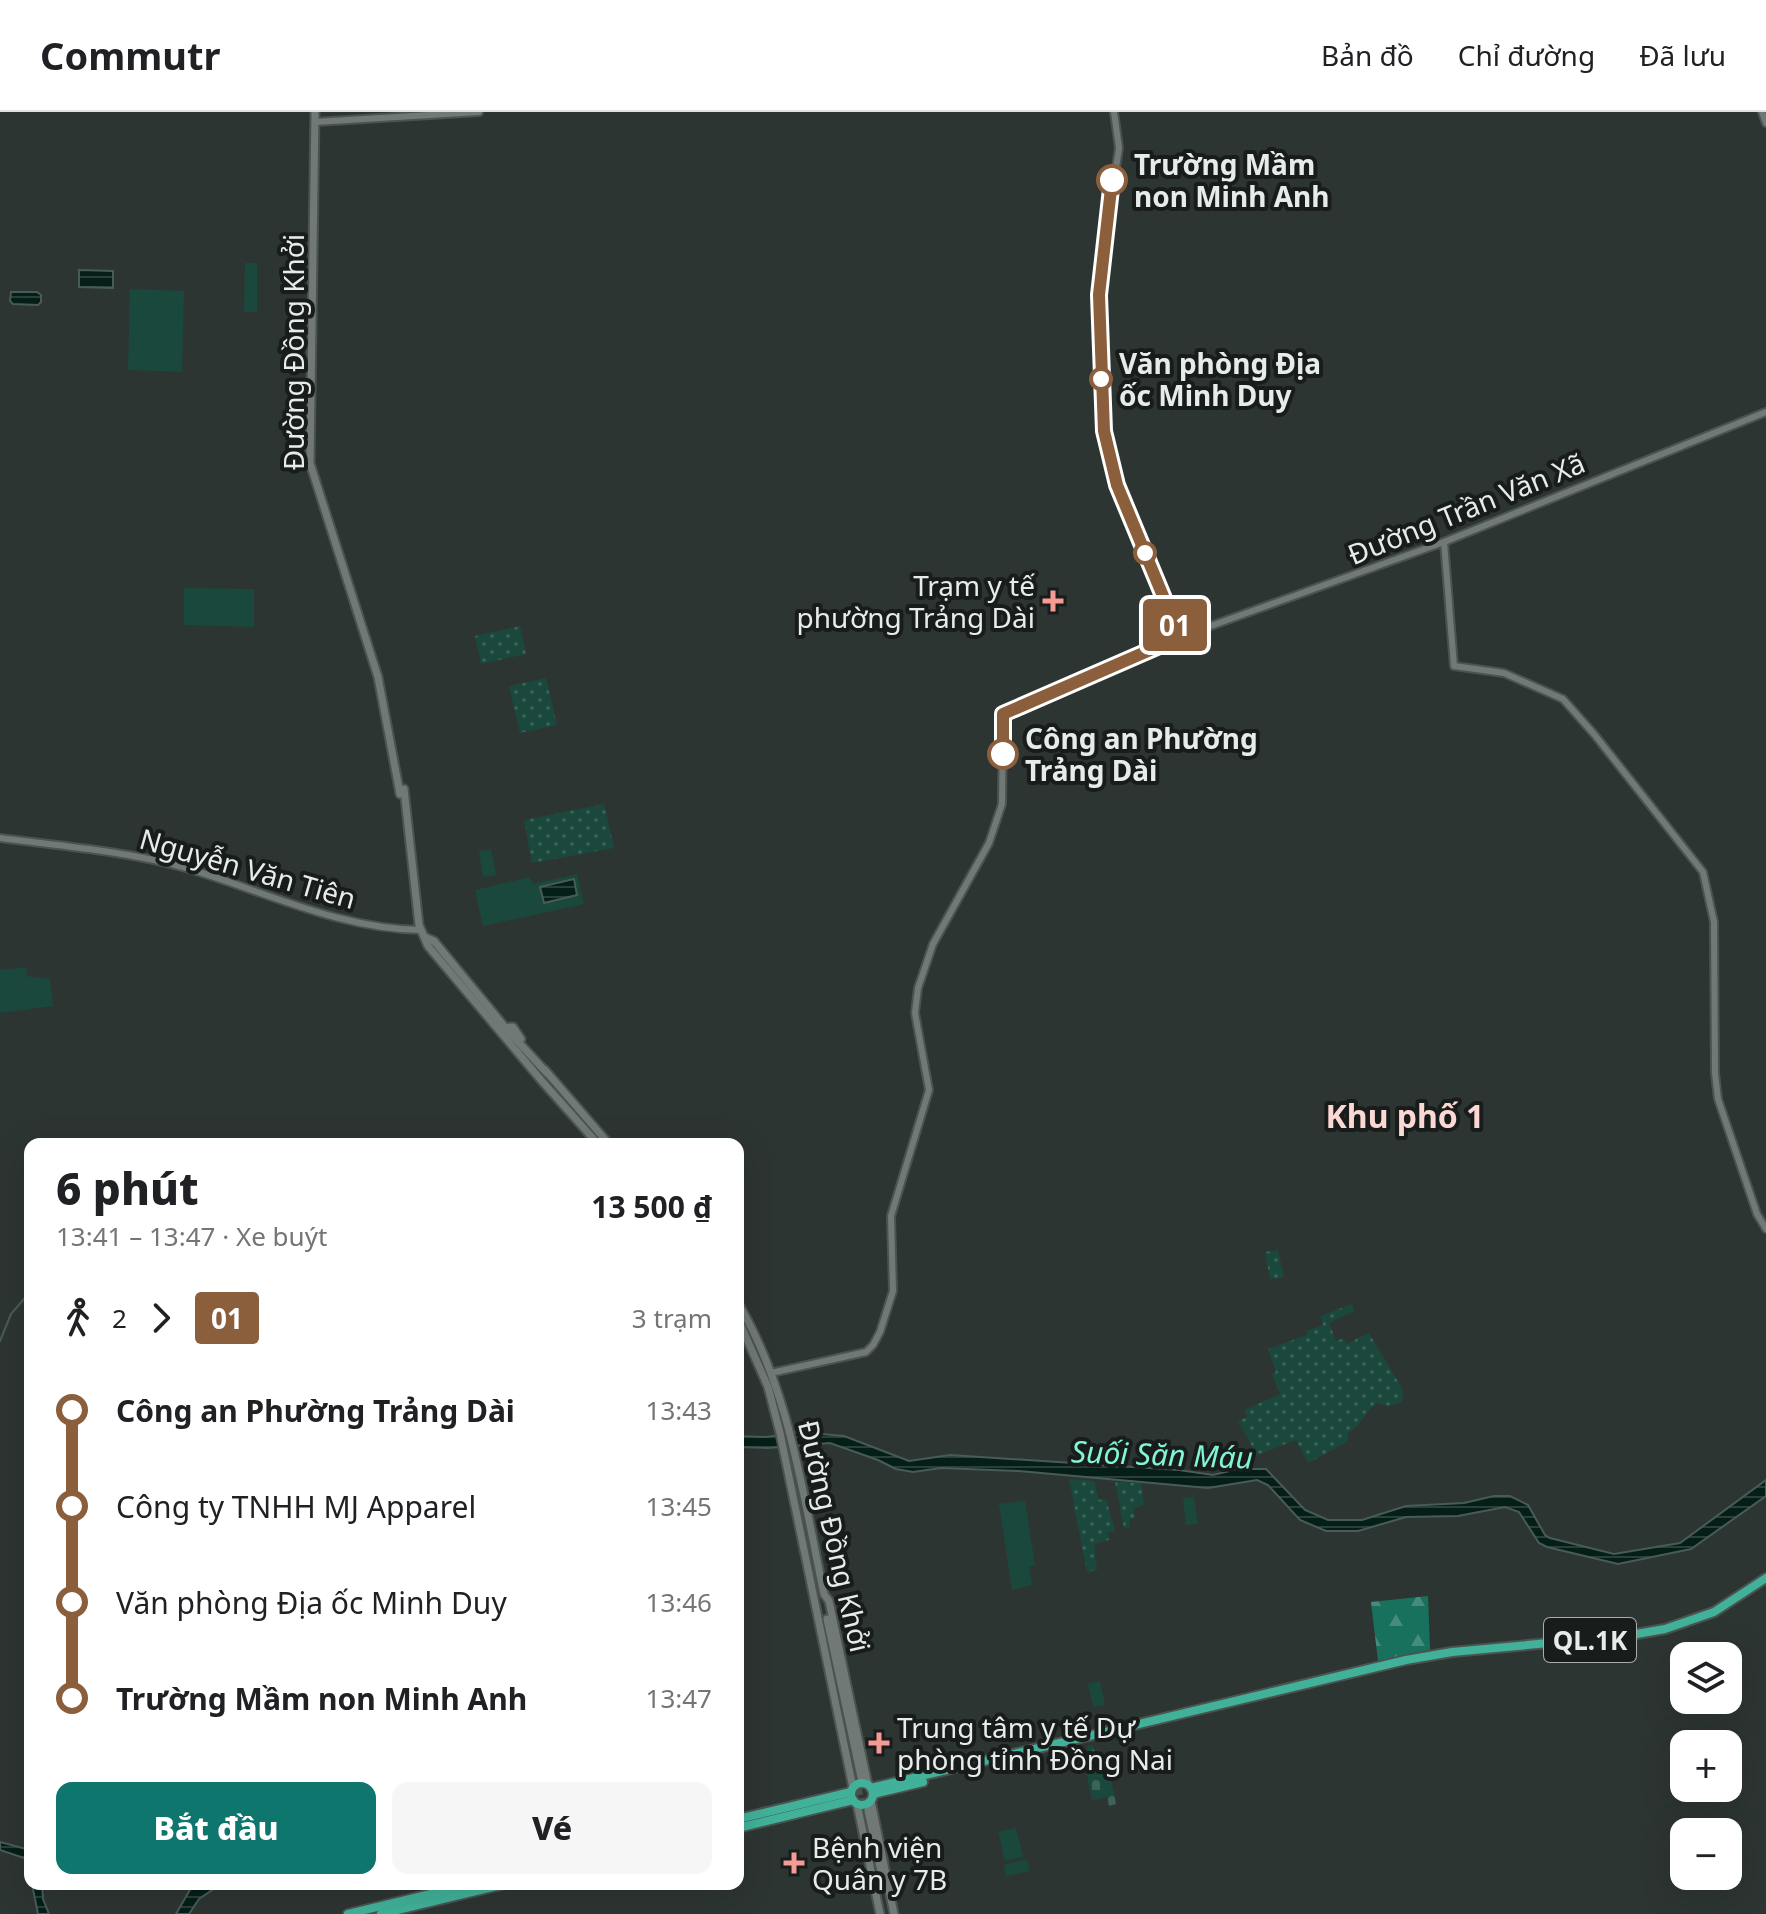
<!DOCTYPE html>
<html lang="vi">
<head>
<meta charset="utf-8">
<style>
  :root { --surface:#fff; --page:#f6f6f6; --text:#202124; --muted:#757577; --line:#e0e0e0; --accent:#0f766e }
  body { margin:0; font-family:"Noto Sans",sans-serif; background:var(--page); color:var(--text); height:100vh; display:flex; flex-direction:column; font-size:30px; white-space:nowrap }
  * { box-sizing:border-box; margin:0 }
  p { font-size:26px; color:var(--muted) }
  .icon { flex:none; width:44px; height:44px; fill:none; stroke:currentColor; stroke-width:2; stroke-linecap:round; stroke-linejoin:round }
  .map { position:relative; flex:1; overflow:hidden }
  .details { position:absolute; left:24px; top:1026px; width:720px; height:752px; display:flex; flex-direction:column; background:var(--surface); border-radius:16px; box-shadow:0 8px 32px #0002 }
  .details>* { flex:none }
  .badge { padding:0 16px; border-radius:6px; font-size:28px; line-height:52px }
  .buttons { position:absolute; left:1670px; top:1530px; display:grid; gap:16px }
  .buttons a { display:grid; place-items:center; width:72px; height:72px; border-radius:16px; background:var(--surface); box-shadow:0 8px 32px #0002; font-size:40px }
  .map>.badge { position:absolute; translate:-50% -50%; box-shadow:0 0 0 4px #fff }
  .legs { display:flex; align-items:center; gap:12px; height:88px; padding:0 32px; font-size:26px }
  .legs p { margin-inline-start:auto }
  .overview { display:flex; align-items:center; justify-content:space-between; height:136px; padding:0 32px }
  h1 { font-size:44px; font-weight:800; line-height:60px }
  .primary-button { display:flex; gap:16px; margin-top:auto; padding:16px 32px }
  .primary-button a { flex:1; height:92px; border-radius:16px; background:var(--accent); color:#fff; font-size:32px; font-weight:800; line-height:92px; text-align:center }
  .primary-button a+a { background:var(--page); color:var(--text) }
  ul { padding:0 32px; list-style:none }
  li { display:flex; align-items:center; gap:28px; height:96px; font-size:30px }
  li i { display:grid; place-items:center; width:12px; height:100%; margin:0 10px; background:currentColor }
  li i::after { content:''; width:20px; height:20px; margin:-10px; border:6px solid; border-radius:50%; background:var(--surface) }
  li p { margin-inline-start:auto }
  li:first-child i { background:linear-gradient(#0000 50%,currentColor 0) }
  li:last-child i { background:linear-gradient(currentColor 50%,#0000 0) }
  header { display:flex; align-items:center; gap:48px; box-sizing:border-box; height:112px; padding:0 40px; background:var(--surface); border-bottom:2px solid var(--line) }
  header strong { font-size:38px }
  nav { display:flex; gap:44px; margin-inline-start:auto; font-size:28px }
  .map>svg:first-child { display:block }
  .grass { fill:url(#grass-dots) }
  .forest { fill:url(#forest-firs) }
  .cemetery { fill:url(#cemetery-stones) }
  .green { fill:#1b483c }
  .water { fill:url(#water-rules); stroke:#485c57; stroke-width:2 }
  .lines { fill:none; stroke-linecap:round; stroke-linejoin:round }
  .stream { stroke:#485c57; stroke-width:2 }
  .secondary-tunnel { stroke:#49504e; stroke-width:7; stroke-dasharray:7 3.5; stroke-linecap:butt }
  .tertiary-casing { stroke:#4b5350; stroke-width:10 }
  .secondary-casing { stroke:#4b5350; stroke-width:11 }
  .primary-casing { stroke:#4b5350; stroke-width:12 }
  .tertiary { stroke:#707976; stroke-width:6 }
  .secondary { stroke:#707976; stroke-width:7 }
  .primary { stroke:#41b199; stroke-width:8 }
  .line-1-casing { stroke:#fff; stroke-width:18 }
  .line-1 { stroke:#8b5e3c; stroke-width:12 }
  .stop-1-dot { fill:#fff; stroke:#8b5e3c; stroke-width:4 }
  .poi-dot { fill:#f59b96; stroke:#181c1b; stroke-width:3 }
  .labels { text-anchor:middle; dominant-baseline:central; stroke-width:8; stroke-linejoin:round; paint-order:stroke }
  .shield { fill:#181c1b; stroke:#a8aeac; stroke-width:2 }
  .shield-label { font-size:26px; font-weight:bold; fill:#e6ecea }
  .stop-label { font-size:28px; font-weight:bold; fill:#e6ecea; stroke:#181c1b; text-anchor:start }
  .street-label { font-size:28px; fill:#e6ecea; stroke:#181c1b }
  .poi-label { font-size:28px; fill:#e6ecea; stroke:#181c1b; text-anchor:start }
  .water-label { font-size:30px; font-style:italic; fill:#81f5d5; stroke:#181c1b }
  .quarter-label { font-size:32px; font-weight:bold; fill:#fcd8d5; stroke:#181c1b }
</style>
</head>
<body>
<header>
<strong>Commutr</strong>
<nav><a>Bản đồ</a><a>Chỉ đường</a><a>Đã lưu</a></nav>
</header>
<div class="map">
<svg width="1766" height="1802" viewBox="0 0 1766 1802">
  <defs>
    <pattern id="grass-dots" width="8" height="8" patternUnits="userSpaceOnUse" patternTransform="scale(2)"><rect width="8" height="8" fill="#1b483c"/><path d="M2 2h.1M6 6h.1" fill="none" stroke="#3c6358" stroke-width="1.8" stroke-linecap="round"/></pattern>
    <pattern id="forest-firs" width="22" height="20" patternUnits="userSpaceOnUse" patternTransform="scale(2)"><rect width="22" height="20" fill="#18715c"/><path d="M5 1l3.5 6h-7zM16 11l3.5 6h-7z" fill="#458c7b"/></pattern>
    <pattern id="cemetery-stones" width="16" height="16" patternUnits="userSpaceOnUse" patternTransform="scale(2)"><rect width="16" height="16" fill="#1b483c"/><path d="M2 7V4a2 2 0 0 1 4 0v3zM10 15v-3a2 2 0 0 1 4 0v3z" fill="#3c6358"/></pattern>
    <pattern id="water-rules" width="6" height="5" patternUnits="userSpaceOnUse" patternTransform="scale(2)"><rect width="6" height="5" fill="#051e18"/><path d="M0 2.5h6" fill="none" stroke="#293f3a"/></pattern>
  </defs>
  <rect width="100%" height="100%" fill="#2d3532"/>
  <!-- grass -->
  <g class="grass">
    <path d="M520,514L526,542L481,552L475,524Z"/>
    <path d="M546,566L557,613L520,621L509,574Z"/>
    <path d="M604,692L614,736L532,751L524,708Z"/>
    <path d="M1278,1138L1284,1165L1270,1167L1265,1140Z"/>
    <path d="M1352,1192L1354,1199L1329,1211L1336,1229L1344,1226L1346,1232L1369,1221L1403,1278L1402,1290L1388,1294L1377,1291C1365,1300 1361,1314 1348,1321L1347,1330L1308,1351L1296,1328L1257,1343L1238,1309L1247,1305L1244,1298L1280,1282L1272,1262L1276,1260L1268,1237L1307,1223V1219L1323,1213L1321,1204Z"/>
    <path d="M1069,1367L1094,1369L1099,1388L1106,1387L1115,1419L1107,1421L1109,1428L1094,1432L1097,1458L1087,1460Z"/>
    <path d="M1115,1370L1141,1371L1144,1393L1133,1396L1135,1406L1129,1408L1130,1415L1124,1416Z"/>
  </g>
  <!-- forest -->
  <path class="forest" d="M1428,1484L1430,1538L1378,1549L1371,1490Z"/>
  <!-- cemetery -->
  <path class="cemetery" d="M1093,1633L1095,1642H1100L1104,1663L1110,1662L1116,1692L1109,1694L1107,1685L1092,1688L1083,1644L1089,1643L1087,1634Z"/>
  <!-- green -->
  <g class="green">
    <path d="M245,151H257V200H244Z"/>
    <path d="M130,177L184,179L182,260L128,258Z"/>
    <path d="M184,476L254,477V515L184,513Z"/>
    <path d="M491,737L496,763L483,765L479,739Z"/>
    <path d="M577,762L584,792L483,814L475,778L530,765L533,772Z"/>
    <path d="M27,855L26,864L50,867L53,894L0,901V858Z"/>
    <path d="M1194,1385L1198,1412L1186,1413L1183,1386Z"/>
    <path d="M1025,1389L1035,1453L1029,1454L1032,1473L1012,1478L999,1392Z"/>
    <path d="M1100,1569L1105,1593L1093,1595L1088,1572Z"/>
    <path d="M1016,1716L1023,1745L1005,1749L998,1720Z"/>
    <path d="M1027,1747L1030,1759L1006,1764L1004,1753Z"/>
  </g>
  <!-- water -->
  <g class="water">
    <path d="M79,158L113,159V176L79,175Z"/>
    <path d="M11,180H37L41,183V190L38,193L13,192L10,189Z"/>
    <path d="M574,767L577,783L544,791L540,775Z"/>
    <path d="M798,1320L844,1324L909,1349L950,1343L1179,1358L1213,1363L1238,1357H1266L1305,1398L1328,1408H1362L1406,1394L1464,1391L1494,1384H1510L1528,1393L1545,1423L1550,1426L1614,1442L1680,1431L1766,1368V1384L1691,1437L1618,1452L1547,1435L1539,1431L1519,1400L1505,1395L1458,1404L1406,1405L1358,1419H1326L1300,1408L1268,1373L1257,1368L1208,1376L1019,1359L941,1356L913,1360L896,1357L878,1348L830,1331L768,1336L738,1335V1324L767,1325Z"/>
    <path d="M0,1730L30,1738V1748L0,1738Z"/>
    <path d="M32,1772H42L43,1787L49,1802H38Z"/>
    <path d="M197,1772H221L199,1787L189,1802H176L191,1776Z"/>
  </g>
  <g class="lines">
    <!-- stream -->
    <path class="stream" d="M0,1229L11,1202L30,1180"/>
    <!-- secondary-tunnel -->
    <path class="secondary-tunnel" d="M856,1666L863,1699"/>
    <defs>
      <g id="tertiary">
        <path d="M1114,0L1119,36L1099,166L1104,319L1117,373L1180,525"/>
        <path d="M1762,0L1766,11"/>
        <path d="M315,10L479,0"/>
        <path d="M1444,430L1454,554L1504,561L1563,587L1594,622L1703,760L1714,810L1715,961L1718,987L1757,1102L1766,1117"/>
        <path d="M0,726C62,734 126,739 186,756C264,779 339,817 421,818"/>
        <path d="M771,1261L866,1240L873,1233L880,1220L893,1179L891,1104L929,978L915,901L918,876L933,832L989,731L1002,692L1003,602L1180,525L1444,430L1766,300"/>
      </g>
      <g id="secondary">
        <path d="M315,0L310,351L378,565L400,682"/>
        <path d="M404,677L419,813L428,834L541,968L598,1032"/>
        <path d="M427,826L434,829L509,920L547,961"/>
        <path d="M510,915H513L521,927"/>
        <path d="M545,958L609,1032"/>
        <path d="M738,1191C790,1279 803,1384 824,1482L829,1489L868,1673"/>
        <path d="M738,1207L768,1275L780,1321L853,1676"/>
        <path d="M827,1507L861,1665"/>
        <path d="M871,1689L894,1802"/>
        <path d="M857,1692L880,1802"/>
        <path d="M868,1698L883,1769"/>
      </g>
      <g id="primary">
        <circle cx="862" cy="1682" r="11"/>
        <path d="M871,1676L1406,1548L1452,1540L1625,1524L1665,1517L1714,1500L1766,1466"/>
        <path d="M873,1682L923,1670"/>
        <path d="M738,1707L851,1680"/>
        <path d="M738,1716L853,1688"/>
        <path d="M348,1802L472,1772"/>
        <path d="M381,1802L505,1772"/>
      </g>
    </defs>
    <!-- tertiary casing -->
    <use href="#tertiary" class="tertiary-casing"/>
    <!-- secondary casing -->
    <use href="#secondary" class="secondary-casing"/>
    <!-- primary casing -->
    <use href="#primary" class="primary-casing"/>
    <!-- tertiary -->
    <use href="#tertiary" class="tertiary"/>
    <!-- secondary -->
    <use href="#secondary" class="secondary"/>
    <!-- primary -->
    <use href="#primary" class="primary"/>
  </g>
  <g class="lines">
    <defs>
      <path id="line-1" d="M1003,642V602L1180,525L1117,373L1104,319L1099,183L1112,68"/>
    </defs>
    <!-- line-1 casing -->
    <use href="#line-1" class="line-1-casing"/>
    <!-- line-1 -->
    <use href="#line-1" class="line-1"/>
  </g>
  <!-- markers -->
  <g class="stop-1-dot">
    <circle cx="1112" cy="68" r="14"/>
    <circle cx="1101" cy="267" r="10"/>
    <circle cx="1145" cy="441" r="10"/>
    <circle cx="1003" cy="642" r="14"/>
  </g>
  <g class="poi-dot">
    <path d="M1049 477h8v8h8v8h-8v8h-8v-8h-8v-8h8z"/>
    <path d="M875 1619h8v8h8v8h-8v8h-8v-8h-8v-8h8z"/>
    <path d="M790 1739h8v8h8v8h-8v8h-8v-8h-8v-8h8z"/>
  </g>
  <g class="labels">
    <!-- shield labels -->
    <rect class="shield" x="1544" y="1506" width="92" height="44" rx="6"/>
    <g class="shield-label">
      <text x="1590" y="1528">QL.1K</text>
    </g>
    <!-- stop labels -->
    <g class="stop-label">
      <text x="1134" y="52">Trường Mầm<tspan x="1134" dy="32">non Minh Anh</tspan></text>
      <text x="1119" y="251">Văn phòng Địa<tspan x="1119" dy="32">ốc Minh Duy</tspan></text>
      <text x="1025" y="626">Công an Phường<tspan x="1025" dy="32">Trảng Dài</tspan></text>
    </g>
    <!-- street labels -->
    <g class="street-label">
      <text transform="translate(293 240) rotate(-90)">Đường Đồng Khởi</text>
      <text transform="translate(1466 396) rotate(-22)">Đường Trần Văn Xã</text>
      <text transform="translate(248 756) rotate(16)">Nguyễn Văn Tiên</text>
      <text transform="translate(835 1424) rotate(77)">Đường Đồng Khởi</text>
    </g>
    <!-- poi labels -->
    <g class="poi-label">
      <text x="1035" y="473" text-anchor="end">Trạm y tế<tspan x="1035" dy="32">phường Trảng Dài</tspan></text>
      <text x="897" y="1615">Trung tâm y tế Dự<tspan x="897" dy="32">phòng tỉnh Đồng Nai</tspan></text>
      <text x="812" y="1735">Bệnh viện<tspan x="812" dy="32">Quân y 7B</tspan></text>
    </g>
    <!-- water labels -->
    <g class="water-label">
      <text transform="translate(1162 1342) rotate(2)">Suối Săn Máu</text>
    </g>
    <!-- quarter labels -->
    <g class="quarter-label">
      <text x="1405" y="1003">Khu phố 1</text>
    </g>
  </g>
</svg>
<div class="buttons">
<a><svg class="icon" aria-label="layers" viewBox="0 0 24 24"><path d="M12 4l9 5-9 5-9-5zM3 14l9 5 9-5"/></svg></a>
<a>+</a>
<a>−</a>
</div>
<b class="badge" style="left:1175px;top:513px;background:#8b5e3c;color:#fff">01</b>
<section class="details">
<div class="overview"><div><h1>6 phút</h1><p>13:41 – 13:47 · Xe buýt</p></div><b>13 500 ₫</b></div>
<div class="legs"><svg class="icon" aria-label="walk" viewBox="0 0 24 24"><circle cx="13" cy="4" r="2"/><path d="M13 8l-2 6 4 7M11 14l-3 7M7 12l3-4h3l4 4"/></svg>2<svg class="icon" aria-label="forward" viewBox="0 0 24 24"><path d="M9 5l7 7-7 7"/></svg><b class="badge" style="background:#8b5e3c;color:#fff">01</b><p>3 trạm</p></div>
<ul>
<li><i style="color:#8b5e3c"></i><b>Công an Phường Trảng Dài</b><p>13:43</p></li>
<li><i style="color:#8b5e3c"></i><span>Công ty TNHH MJ Apparel</span><p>13:45</p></li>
<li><i style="color:#8b5e3c"></i><span>Văn phòng Địa ốc Minh Duy</span><p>13:46</p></li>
<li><i style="color:#8b5e3c"></i><b>Trường Mầm non Minh Anh</b><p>13:47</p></li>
</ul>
<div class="primary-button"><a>Bắt đầu</a><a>Vé</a></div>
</section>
</div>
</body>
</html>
